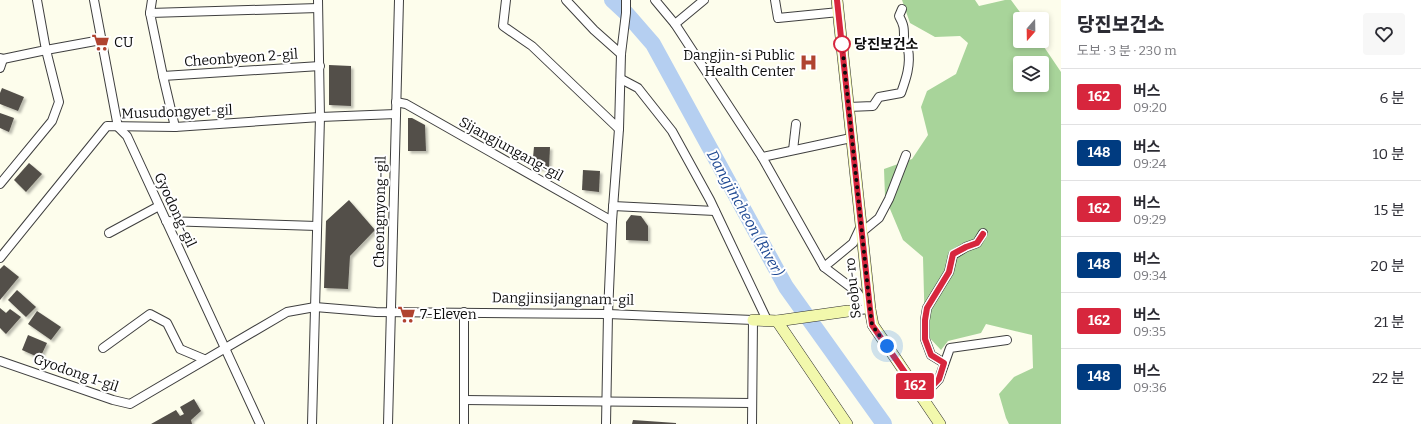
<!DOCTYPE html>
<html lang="ko">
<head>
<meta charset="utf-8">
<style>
  :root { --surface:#fff; --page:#f7f7f7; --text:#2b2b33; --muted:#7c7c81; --line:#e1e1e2 }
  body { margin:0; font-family:Bitter,"Noto Sans KR",serif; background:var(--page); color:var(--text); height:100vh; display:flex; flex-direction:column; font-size:15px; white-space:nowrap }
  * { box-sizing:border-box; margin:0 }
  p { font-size:13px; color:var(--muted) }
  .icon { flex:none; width:22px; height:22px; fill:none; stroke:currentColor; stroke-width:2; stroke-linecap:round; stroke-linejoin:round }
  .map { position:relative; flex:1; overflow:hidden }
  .panel { display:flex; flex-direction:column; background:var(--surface); width:360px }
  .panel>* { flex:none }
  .badge { padding:0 8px; border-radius:3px; font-size:14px; line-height:26px }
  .needle { width:26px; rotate:200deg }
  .controls { position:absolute; left:1013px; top:12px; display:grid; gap:8px }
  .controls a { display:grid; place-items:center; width:36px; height:36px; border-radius:4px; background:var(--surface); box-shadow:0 2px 6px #0003; font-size:20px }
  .you { position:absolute; width:20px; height:20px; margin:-10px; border:3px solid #fff; border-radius:50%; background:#1a73e8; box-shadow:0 0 0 6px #1a73e833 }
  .map>.badge { position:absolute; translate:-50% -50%; box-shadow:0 0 0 2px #fff }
  .round { display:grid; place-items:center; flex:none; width:42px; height:42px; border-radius:4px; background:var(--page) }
  .overview { display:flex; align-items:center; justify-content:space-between; height:68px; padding:0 16px }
  h1 { font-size:19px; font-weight:800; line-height:30px }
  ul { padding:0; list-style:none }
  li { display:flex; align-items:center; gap:12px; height:56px; padding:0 16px; border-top:1px solid var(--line) }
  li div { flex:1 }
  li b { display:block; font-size:15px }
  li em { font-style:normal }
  li .badge { min-width:44px; font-weight:700; text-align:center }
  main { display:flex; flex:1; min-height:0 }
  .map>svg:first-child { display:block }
  .forest { fill:#a8d49a; fill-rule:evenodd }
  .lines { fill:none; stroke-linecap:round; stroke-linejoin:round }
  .river { stroke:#b5cff1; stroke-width:16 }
  .building { fill:#534f49; filter:url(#shadow) }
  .street-casing { stroke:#3f3f3f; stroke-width:10 }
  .secondary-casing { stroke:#2e2e2e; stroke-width:12 }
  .street { stroke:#fff; stroke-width:8 }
  .secondary { stroke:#f2f8ac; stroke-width:11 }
  .line-casing { stroke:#fff; stroke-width:9 }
  .line { stroke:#d7263d; stroke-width:6 }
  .walk { stroke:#0c0c0c; stroke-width:4; stroke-dasharray:0 7.2 }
  .stop-dot { fill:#fff; stroke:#d7263d; stroke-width:2 }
  .labels { text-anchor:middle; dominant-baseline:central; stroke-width:4; stroke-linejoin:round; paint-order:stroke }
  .poi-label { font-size:14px; fill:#0c0c0c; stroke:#fff; text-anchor:start }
  .stop-label { font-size:14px; font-weight:bold; fill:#0c0c0c; stroke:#fff; text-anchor:start }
  .street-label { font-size:14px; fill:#0c0c0c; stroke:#fff }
  .water-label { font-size:15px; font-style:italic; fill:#204a93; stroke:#fff }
</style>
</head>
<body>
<main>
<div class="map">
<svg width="1061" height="424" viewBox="0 0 1061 424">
  <defs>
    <filter id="shadow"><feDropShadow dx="2.5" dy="2.5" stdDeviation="1" flood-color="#0004"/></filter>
  </defs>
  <rect width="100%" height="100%" fill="#fdfdec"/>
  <!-- forest -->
  <path class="forest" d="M902,0H975L979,6L1005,0H1011L1025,19H1020V41H1040L1061,72V424H1009L1006,418L999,394L1014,377L1033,368L1032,335L986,324L981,333L948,341L941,350L925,333L923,257L903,240L885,197L884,169L912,159L928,135L921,107L927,91L956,74L968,43L960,36L935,37L910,23ZM1020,63H1042V85H1020Z"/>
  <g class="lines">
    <!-- river -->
    <path class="river" d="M612,0L626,13L653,44L786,287L884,424"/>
  </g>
  <!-- building -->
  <g class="building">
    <path d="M329,65L351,66V106L329,105Z"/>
    <path d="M2,88L24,97L18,111L0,104V93Z"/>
    <path d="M0,113L14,118L9,132L0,128Z"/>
    <path d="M408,118H412L425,125L426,151H408Z"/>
    <path d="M534,147H550L549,169L532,168Z"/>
    <path d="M29,163L42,174L26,192L14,180Z"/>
    <path d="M583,170L600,171L599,192L582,190Z"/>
    <path d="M349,200L375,230L350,256L348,289L324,288L326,221Z"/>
    <path d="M631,215L641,216L648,226V241L626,240V222Z"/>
    <path d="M4,265L19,277L0,300V269Z"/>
    <path d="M17,290L36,307L26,317L8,300Z"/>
    <path d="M0,308L6,313L10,309L21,317L6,334L0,328Z"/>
    <path d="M37,311L61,327L51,340L28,324Z"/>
    <path d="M28,335L47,343L40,358L22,350Z"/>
    <path d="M194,399L201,411L191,420L192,424H151L176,410L180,416L184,414L180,407Z"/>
    <path d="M633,420L676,423V424H632Z"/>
  </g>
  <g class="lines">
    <defs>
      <g id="street">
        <path d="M94,0L118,127L127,136L260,424"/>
        <path d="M506,0L503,26L532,46L619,129L621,54L626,13V0"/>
        <path d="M566,0L594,30L621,54"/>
        <path d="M655,0L675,24"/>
        <path d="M704,0L675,24L762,157L851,138"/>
        <path d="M775,0L778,18L839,12"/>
        <path d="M150,13L152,0"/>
        <path d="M0,58L3,59L46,50L37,0"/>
        <path d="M0,68L3,59"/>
        <path d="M163,76L150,13L318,8"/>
        <path d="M621,79L638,88L672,131L710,200L767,320"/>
        <path d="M396,102L406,104L612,221L619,129"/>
        <path d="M848,107L873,106L879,97L901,93C906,79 911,65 908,49C907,45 904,41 904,37C904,28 904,25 899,16L902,9"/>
        <path d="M175,127L163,76L320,66"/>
        <path d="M793,150L796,124"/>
        <path d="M762,157L824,267"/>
        <path d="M0,184L52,121L59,102L46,50L101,40"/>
        <path d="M613,206L715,211"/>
        <path d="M166,221L317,226"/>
        <path d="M861,226L853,243L824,267L857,292L869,309"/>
        <path d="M862,232L879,218L889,199L906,155"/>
        <path d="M109,233L159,206"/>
        <path d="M0,258L107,126L175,127L320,117L396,114"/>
        <path d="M848,311L870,309"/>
        <path d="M464,312V424"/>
        <path d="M103,348L150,314L167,323L180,349L204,359"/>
        <path d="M0,361L113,400L130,404L287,312L315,307L376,312L608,314L753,320L752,424"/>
        <path d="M944,363L931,355L925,339V320L927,308L949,272L953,255L966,247L977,243L983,233"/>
        <path d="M922,397L939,379L950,348L1007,340"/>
        <path d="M464,400L752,403"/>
        <path d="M312,424L320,117L318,0"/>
        <path d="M388,424L399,0"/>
        <path d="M606,424L608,314L612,221"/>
      </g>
      <g id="secondary">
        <path d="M837,0L870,309L873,325L940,424"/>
        <path d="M753,320L777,321L848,311"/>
        <path d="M777,321L847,424"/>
      </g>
    </defs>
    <!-- street casing -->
    <use href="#street" class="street-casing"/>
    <!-- secondary casing -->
    <use href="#secondary" class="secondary-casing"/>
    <!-- street -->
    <use href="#street" class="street"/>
    <!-- secondary -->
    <use href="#secondary" class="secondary"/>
  </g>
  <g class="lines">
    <defs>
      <path id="line" d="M837,0L870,309L872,325L922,397L939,379L944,363L931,355L925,339V320L927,308L949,272L953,254L966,247L977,243L983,234"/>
    </defs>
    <!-- line casing -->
    <use href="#line" class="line-casing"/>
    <!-- line -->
    <use href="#line" class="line"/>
    <!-- walk -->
    <path class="walk" d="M842,44L870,309L872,325L887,346"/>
  </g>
  <!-- icons -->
  <defs>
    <symbol id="supermarket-bare" viewBox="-9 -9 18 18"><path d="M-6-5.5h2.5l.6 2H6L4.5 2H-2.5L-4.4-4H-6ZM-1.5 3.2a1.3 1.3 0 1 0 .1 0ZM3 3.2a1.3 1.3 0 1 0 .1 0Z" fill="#b04330" stroke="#fff" stroke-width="2.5" paint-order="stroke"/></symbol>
    <symbol id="hospital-bare" viewBox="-9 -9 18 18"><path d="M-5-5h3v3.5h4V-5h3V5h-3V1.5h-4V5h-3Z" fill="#b04330" stroke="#fff" stroke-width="2.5" paint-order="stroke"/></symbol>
  </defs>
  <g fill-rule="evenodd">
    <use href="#supermarket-bare" x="88" y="30" width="25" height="25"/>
    <use href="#hospital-bare" x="796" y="50" width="25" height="25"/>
    <use href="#supermarket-bare" x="394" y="302" width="25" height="25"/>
  </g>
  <!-- markers -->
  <circle class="stop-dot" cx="842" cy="44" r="8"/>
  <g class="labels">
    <!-- poi labels -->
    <g class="poi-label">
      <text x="114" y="42">CU</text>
      <text x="795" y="55" text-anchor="end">Dangjin-si Public<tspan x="795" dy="16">Health Center</tspan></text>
      <text x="420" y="314">7-Eleven</text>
    </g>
    <!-- stop labels -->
    <g class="stop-label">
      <text x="854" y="44">당진보건소</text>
    </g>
    <!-- street labels -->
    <g class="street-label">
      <text transform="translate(241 58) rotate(-4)">Cheonbyeon 2-gil</text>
      <text transform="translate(177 112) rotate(-2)">Musudongyet-gil</text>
      <text transform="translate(511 149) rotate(29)">Sijangjungang-gil</text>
      <text transform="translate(175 210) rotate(65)">Gyodong-gil</text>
      <text transform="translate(380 212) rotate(-89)">Cheongnyong-gil</text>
      <text transform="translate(853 288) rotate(-96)">Seobu-ro</text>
      <text transform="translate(563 299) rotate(1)">Dangjinsijangnam-gil</text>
      <text transform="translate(76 373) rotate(19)">Gyodong 1-gil</text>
    </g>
    <!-- water labels -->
    <g class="water-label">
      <text transform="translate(745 213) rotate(61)">Dangjincheon (River)</text>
    </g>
  </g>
</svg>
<div class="controls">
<a><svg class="needle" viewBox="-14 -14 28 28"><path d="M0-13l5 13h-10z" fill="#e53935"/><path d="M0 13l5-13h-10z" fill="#7c7c81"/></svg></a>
<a><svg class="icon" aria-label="layers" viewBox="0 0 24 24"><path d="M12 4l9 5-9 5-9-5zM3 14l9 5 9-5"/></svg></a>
</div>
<div class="you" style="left:887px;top:346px"></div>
<b class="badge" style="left:915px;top:386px;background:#d7263d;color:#fff">162</b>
</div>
<section class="panel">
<div class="overview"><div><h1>당진보건소</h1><p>도보 · 3 분 · 230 m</p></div><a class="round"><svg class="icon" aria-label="heart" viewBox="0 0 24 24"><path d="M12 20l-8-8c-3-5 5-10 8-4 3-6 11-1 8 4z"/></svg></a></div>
<ul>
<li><span class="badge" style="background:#d7263d;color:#fff">162</span><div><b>버스</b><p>09:20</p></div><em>6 분</em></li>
<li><span class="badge" style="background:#003b80;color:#fff">148</span><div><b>버스</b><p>09:24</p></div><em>10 분</em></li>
<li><span class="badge" style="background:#d7263d;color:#fff">162</span><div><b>버스</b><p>09:29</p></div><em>15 분</em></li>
<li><span class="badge" style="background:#003b80;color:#fff">148</span><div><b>버스</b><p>09:34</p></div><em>20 분</em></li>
<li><span class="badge" style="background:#d7263d;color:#fff">162</span><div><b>버스</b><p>09:35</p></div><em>21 분</em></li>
<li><span class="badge" style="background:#003b80;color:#fff">148</span><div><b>버스</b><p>09:36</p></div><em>22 분</em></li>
</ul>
</section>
</main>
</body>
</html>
